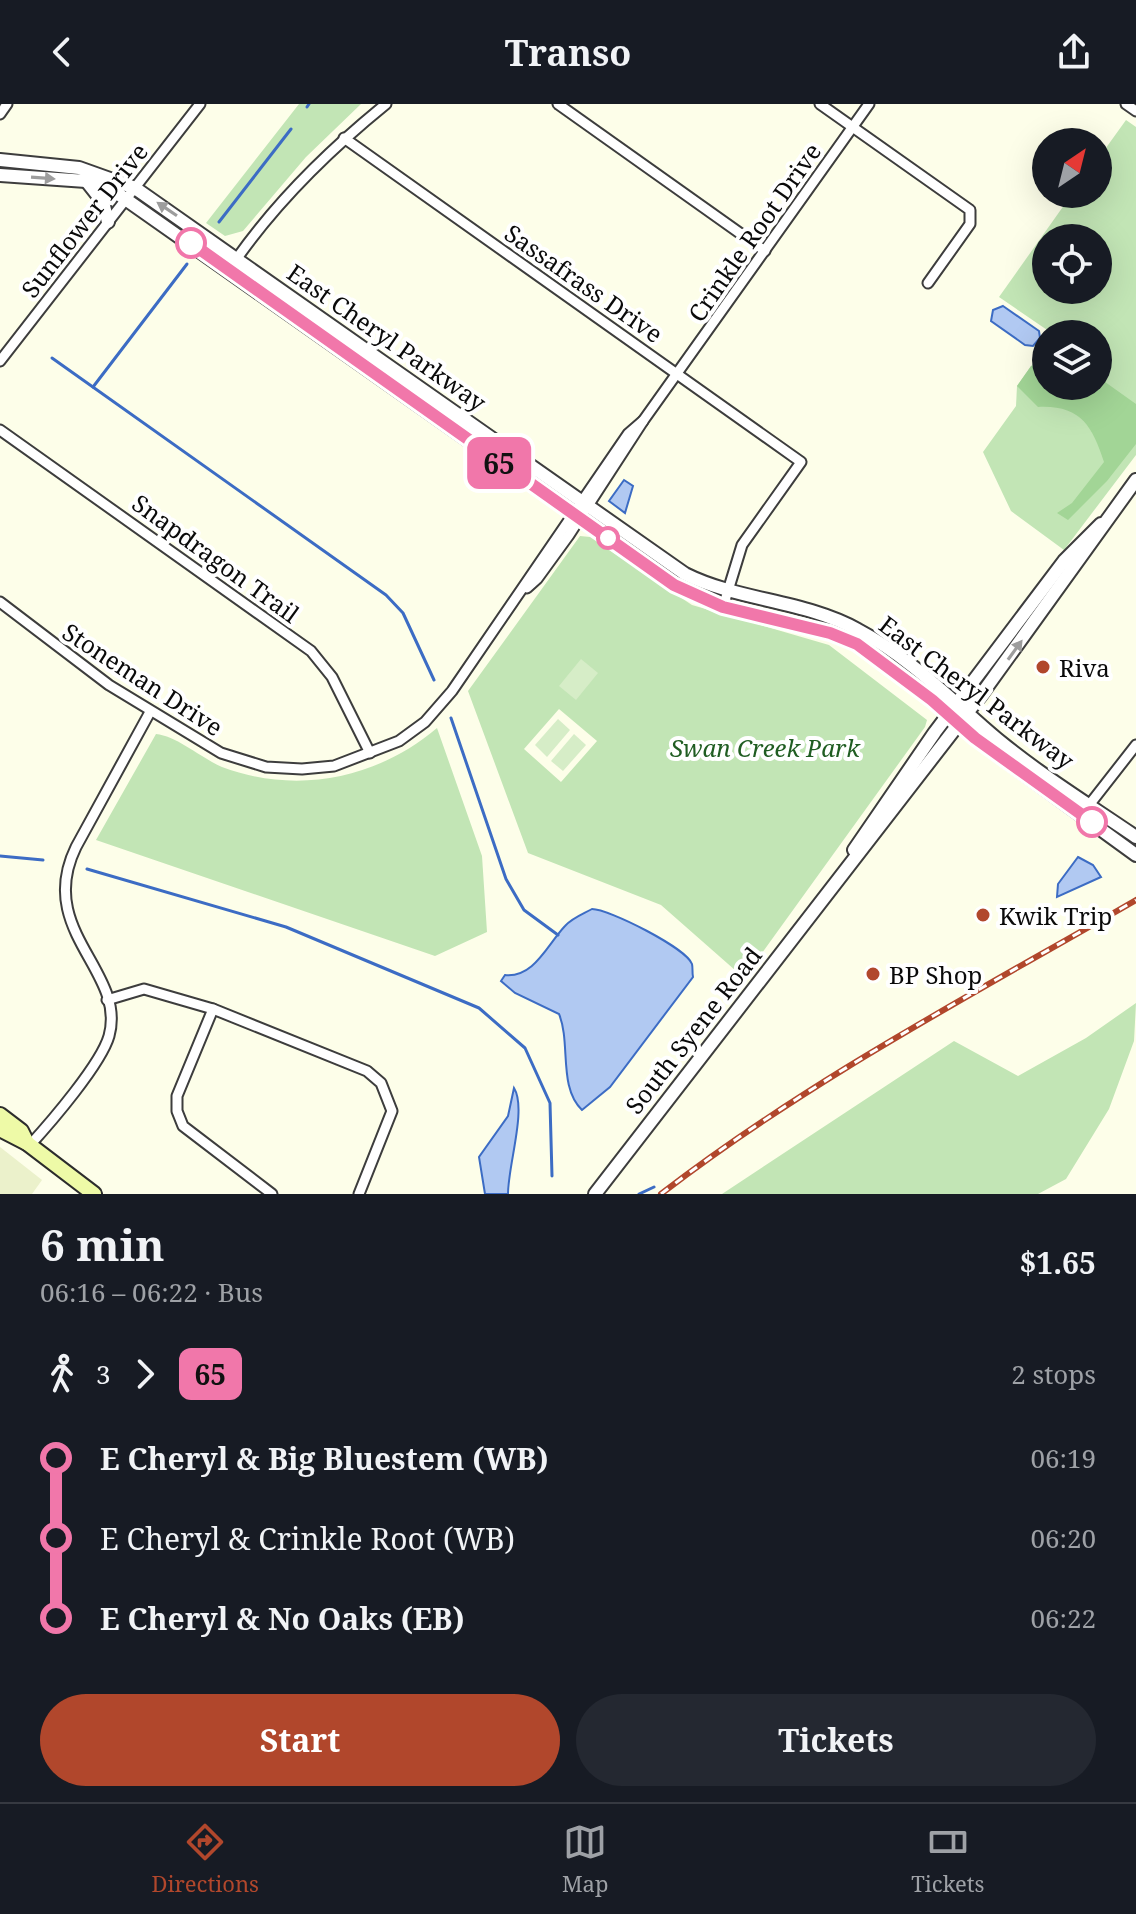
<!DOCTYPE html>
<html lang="en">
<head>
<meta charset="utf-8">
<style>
  :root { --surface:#171b24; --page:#242831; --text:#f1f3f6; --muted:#9ea1a6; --line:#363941; --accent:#b1472c }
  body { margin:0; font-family:"Noto Serif",serif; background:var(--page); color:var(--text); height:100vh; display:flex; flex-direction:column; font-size:30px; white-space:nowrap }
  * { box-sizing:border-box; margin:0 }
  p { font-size:26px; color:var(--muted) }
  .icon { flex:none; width:44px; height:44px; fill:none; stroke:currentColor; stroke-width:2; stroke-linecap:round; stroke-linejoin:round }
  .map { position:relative; height:1090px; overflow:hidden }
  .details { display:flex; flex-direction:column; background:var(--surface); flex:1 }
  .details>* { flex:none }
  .badge { padding:0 16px; border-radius:12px; font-size:28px; line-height:52px }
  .needle { width:52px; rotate:35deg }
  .controls { position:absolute; left:1032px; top:24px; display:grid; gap:16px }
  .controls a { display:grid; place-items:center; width:80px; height:80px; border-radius:50%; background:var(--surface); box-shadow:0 8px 32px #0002; font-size:40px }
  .map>.badge { position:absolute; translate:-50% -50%; box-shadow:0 0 0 4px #fff }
  .legs { display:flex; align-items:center; gap:12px; height:88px; padding:0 40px; font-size:26px }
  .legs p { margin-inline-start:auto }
  .headline { display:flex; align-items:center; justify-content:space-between; height:136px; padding:0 40px }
  h1 { font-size:44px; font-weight:700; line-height:60px }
  .action { display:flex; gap:16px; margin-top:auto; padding:16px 40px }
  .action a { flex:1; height:92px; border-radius:48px; background:var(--accent); color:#fff; font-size:32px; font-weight:700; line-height:92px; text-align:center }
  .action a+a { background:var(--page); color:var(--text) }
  ul { padding:0 40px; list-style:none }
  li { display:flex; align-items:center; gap:28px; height:80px; font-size:30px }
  li i { display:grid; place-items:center; width:12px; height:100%; margin:0 10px; background:currentColor }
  li i::after { content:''; width:20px; height:20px; margin:-10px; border:6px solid; border-radius:50%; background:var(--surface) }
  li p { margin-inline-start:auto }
  li:first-child i { background:linear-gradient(#0000 50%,currentColor 0) }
  li:last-child i { background:linear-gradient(currentColor 50%,#0000 0) }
  header { display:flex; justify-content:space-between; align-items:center; height:104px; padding:0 40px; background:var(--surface); font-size:36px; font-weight:700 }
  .dock { display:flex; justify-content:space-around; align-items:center; height:112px; border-top:2px solid var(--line); background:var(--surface); font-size:22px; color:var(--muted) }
  .dock a { display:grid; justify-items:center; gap:4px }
  .dock .current { color:var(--accent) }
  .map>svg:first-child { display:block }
  .farmland { fill:#ebf1cb }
  .green { fill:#c2e5b5; fill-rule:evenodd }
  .forest { fill:#a2d596 }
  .pitch { fill:#d6edc7 }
  .water { fill:#b1c9f2; stroke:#3c6cc4; stroke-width:2 }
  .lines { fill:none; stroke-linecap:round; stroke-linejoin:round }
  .stream { stroke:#3c6cc4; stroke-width:3 }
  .minor-casing { stroke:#3d3d3d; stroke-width:13 }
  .tertiary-casing { stroke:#3d3d3d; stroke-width:16 }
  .secondary-casing { stroke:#2c2c2c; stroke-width:18 }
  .minor { stroke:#fff; stroke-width:9 }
  .tertiary { stroke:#fff; stroke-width:12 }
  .secondary { stroke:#eefaa7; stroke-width:14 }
  .rail-casing { stroke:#b1472c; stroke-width:6 }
  .rail { stroke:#fff; stroke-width:3; stroke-dasharray:9; stroke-linecap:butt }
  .oneway { fill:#9d9d9d }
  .line-1-casing { stroke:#fff; stroke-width:18 }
  .line-1 { stroke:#f177aa; stroke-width:12 }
  .stop-1-dot { fill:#fff; stroke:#f177aa; stroke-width:4 }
  .poi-dot { fill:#b1472c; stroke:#fff; stroke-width:3 }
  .labels { text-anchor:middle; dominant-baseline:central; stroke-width:8; stroke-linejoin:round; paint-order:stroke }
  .street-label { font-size:24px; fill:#0a0a0a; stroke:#fff }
  .poi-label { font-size:24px; fill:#0a0a0a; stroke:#fff; text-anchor:start }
  .park-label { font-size:24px; font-style:italic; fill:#205d22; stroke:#fff }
</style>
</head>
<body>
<header><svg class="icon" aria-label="back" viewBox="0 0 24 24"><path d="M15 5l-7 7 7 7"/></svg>Transo<svg class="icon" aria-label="share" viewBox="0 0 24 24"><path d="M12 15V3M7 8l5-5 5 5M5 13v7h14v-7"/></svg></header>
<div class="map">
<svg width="1136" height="1090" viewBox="0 0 1136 1090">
  <rect width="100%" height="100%" fill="#fdfee9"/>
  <!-- farmland -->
  <path class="farmland" d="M0,1043L42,1076L32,1090H0Z"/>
  <!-- green -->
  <g class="green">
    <path d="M299,0H361L306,53L243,127L225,132L206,119Z"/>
    <path d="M1126,16L1136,23V351L1064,446L1011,407L983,348L1016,302L1017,282L1046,241V282H1098V230H1053L999,193L1072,90H1098V55ZM1046,134H1098V186H1046Z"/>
    <path d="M580,432L590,433L692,501L829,541L927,616L925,623L744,874L661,801L528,749L468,587ZM559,605L597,637L561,678L524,645Z"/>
    <path d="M437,624L482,752L487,828L435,852L96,736L156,630C177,632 201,654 222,663C296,691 377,675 437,624Z"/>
    <path d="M1136,899L1134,937L1109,1005L1066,1075L1038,1090H722L954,937L1018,972L1086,934Z"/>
  </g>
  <!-- forest -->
  <path class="forest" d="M1031,262L1046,264V282H1098V273L1136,300V340L1107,377L1068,416L1057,409L1072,399L1104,358C1092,321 1080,301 1038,303L1017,282Z"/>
  <!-- pitch -->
  <g class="pitch">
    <path d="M581,555L598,569L576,596L559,582Z"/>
    <path d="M558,615L570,626L547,653L535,641Z"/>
    <path d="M574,630L586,641L563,667L551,657Z"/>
  </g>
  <!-- water -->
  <g class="water">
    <path d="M1003,202L1039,227L1040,234L1033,242L1025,241L991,217L993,206Z"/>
    <path d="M624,376L633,382L625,409L609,397Z"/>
    <path d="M1078,753L1093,761L1101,773L1057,793L1058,780Z"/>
    <path d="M592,805C609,805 686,844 692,860C693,864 692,869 693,873L610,983L582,1006C558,983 571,939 559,910L515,889L501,877L505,871C534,874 547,841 565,822C572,814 583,810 592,805Z"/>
    <path d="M514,984C527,1005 508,1061 508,1090H485L479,1053L508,1012Z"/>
  </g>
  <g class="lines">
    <!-- stream -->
    <g class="stream">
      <path d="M307,3L309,0"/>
      <path d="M219,118L291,25"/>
      <path d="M52,254L386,491L403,509L434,576"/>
      <path d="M93,283L187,160"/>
      <path d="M451,614L506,775L524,806L558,831"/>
      <path d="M0,752L43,756"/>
      <path d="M87,765L286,823L479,904L525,944L550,999L552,1072"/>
      <path d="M639,1090L654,1083"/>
    </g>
    <defs>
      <g id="minor">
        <path d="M558,0L765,147"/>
        <path d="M820,0L970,106V120L928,179"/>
        <path d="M1126,0L1136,7"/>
        <path d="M0,10L7,0"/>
        <path d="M344,34L801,358L742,441L723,503"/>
        <path d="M233,160C275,99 328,47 386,0"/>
        <path d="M0,257L200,0"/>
        <path d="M0,326L311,547L332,573L370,649"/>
        <path d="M527,484L537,475L569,431L643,317L869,0"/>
        <path d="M0,498L109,581L221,649L266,663L302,665L334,662L399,637L425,618L452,587L628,330L643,317"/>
        <path d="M1086,705L1136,641"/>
        <path d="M107,896L144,885L213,905L367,967L381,979L392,1007L359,1090"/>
        <path d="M213,905L177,992V1007L183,1022L272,1090"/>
        <path d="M30,1041C51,1018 101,960 109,932C127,867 35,827 76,743L150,608"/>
      </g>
      <g id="tertiary">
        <path d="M0,56L79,64L135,84L685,470C739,497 804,496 858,526C904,550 944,589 983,623C1029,664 1085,698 1136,733"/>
        <path d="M0,71L86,77L114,87L509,365L534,379L674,481L723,503L830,529L857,540L932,596L975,634L1136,751"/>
        <path d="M88,79L103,98L108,118"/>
        <path d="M854,746L935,628L1064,457L1101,420"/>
        <path d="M595,1090L981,591L1136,376"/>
      </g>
      <g id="secondary">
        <path d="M0,1011L21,1027L27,1039"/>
        <path d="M0,1025L27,1039L94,1090"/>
      </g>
    </defs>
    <!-- minor casing -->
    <use href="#minor" class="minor-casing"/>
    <!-- tertiary casing -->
    <use href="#tertiary" class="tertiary-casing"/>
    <!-- secondary casing -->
    <use href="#secondary" class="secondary-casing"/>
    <!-- minor -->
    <use href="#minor" class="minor"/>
    <!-- tertiary -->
    <use href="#tertiary" class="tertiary"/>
    <!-- secondary -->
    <use href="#secondary" class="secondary"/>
    <defs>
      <path id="rail" d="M661,1090C809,976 975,889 1136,796"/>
    </defs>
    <!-- rail casing -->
    <use href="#rail" class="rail-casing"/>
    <!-- rail -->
    <use href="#rail" class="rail"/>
  </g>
  <!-- one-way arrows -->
  <defs><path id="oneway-solid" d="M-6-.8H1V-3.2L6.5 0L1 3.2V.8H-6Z" transform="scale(2)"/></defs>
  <g class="oneway">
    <use href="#oneway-solid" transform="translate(43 74) rotate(4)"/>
    <use href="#oneway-solid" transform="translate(167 105) rotate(-146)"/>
    <use href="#oneway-solid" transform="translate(1015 546) rotate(-54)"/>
  </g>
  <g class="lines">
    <defs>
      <path id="line-1" d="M191,139L674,481L723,503L830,529L857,540L932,596L975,634L1092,718"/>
    </defs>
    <!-- line-1 casing -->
    <use href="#line-1" class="line-1-casing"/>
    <!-- line-1 -->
    <use href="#line-1" class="line-1"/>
  </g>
  <!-- markers -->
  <g class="stop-1-dot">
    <circle cx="191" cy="139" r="14"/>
    <circle cx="608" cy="434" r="10"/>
    <circle cx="1092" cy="718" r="14"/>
  </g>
  <g class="poi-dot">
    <circle cx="1043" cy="563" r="8"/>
    <circle cx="983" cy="811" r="8"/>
    <circle cx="873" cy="870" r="8"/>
  </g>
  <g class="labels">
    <!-- street labels -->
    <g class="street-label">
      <text transform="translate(84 116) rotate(-52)">Sunflower Drive</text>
      <text transform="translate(754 128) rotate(-55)">Crinkle Root Drive</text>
      <text transform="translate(584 179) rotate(35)">Sassafrass Drive</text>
      <text transform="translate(387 233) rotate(35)">East Cheryl Parkway</text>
      <text transform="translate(216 454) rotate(36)">Snapdragon Trail</text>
      <text transform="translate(143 575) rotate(33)">Stoneman Drive</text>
      <text transform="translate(977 588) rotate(37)">East Cheryl Parkway</text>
      <text transform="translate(693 926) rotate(-52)">South Syene Road</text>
    </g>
    <!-- poi labels -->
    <g class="poi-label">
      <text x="1059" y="563">Riva</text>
      <text x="999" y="811">Kwik Trip</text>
      <text x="889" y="870">BP Shop</text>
    </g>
    <!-- park labels -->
    <g class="park-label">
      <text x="765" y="643">Swan Creek Park</text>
    </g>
  </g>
</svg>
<div class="controls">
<a><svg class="needle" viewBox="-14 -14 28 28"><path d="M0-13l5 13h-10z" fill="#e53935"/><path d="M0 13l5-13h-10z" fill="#9ea1a6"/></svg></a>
<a><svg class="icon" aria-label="locate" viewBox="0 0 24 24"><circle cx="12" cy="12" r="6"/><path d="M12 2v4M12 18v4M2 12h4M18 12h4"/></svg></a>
<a><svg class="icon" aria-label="layers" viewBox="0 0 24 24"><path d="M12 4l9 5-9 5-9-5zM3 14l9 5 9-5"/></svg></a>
</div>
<b class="badge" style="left:499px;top:359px;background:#f177aa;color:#111">65</b>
</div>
<section class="details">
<div class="headline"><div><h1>6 min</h1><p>06:16 – 06:22 · Bus</p></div><b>$1.65</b></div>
<div class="legs"><svg class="icon" aria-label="walk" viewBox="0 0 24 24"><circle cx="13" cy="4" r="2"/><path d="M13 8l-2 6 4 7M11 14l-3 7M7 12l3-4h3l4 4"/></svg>3<svg class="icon" aria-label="forward" viewBox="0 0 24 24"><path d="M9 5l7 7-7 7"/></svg><b class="badge" style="background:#f177aa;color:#111">65</b><p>2 stops</p></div>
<ul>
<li><i style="color:#f177aa"></i><b>E Cheryl &amp; Big Bluestem (WB)</b><p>06:19</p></li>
<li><i style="color:#f177aa"></i><span>E Cheryl &amp; Crinkle Root (WB)</span><p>06:20</p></li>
<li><i style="color:#f177aa"></i><b>E Cheryl &amp; No Oaks (EB)</b><p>06:22</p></li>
</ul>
<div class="action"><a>Start</a><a>Tickets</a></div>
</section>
<nav class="dock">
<a class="current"><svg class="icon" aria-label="directions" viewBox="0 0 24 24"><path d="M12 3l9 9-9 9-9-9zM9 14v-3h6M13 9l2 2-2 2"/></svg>Directions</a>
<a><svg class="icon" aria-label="map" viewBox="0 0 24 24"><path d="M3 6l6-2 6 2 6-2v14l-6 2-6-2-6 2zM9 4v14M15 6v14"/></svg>Map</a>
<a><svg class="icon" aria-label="tickets" viewBox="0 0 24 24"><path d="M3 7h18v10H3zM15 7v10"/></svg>Tickets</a>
</nav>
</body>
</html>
